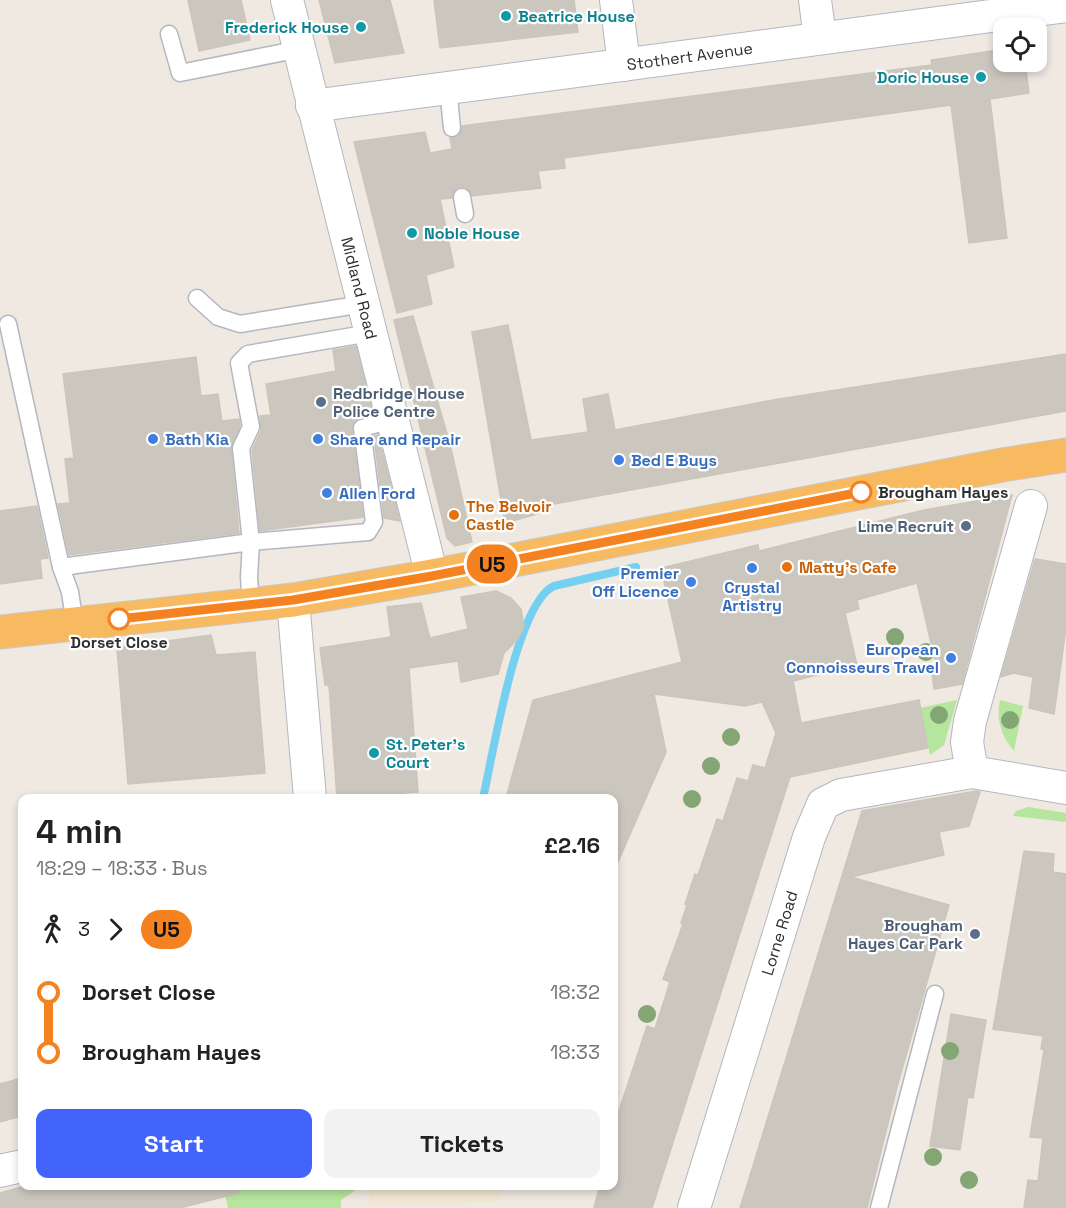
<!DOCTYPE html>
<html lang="en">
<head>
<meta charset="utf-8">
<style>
  :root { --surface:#fff; --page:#f2f2f2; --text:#222; --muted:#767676; --accent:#4264fb }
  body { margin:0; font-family:"Space Grotesk",sans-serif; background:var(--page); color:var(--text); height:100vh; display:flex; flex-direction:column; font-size:22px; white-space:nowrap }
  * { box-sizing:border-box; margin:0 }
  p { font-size:20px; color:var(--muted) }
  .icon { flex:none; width:33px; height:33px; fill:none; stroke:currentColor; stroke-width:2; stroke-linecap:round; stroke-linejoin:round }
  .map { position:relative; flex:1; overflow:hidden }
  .sheet { position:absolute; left:18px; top:794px; width:600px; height:396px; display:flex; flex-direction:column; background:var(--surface); border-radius:12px; box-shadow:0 3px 9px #0003 }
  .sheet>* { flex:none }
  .badge { padding:0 12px; border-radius:20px; font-size:21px; line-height:39px }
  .controls { position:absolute; left:993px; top:18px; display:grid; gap:12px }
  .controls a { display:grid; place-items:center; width:54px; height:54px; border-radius:12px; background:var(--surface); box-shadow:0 3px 9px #0003; font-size:30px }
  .map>.badge { position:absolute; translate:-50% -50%; box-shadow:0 0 0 3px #fff }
  .legs { display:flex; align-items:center; gap:9px; height:66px; padding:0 18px; font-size:20px }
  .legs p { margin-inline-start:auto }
  .summary { display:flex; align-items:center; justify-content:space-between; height:102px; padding:0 18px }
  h1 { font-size:33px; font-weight:700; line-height:45px }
  .button { display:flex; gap:12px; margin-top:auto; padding:12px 18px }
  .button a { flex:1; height:69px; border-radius:12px; background:var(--accent); color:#fff; font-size:24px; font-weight:700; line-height:69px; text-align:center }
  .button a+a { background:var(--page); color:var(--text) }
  ul { padding:0 18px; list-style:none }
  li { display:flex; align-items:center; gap:21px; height:60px; font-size:22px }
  li i { display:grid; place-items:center; width:9px; height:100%; margin:0 8px; background:currentColor }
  li i::after { content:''; width:15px; height:15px; margin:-8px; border:4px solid; border-radius:50%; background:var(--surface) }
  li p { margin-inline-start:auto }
  li:first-child i { background:linear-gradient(#0000 50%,currentColor 0) }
  li:last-child i { background:linear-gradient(currentColor 50%,#0000 0) }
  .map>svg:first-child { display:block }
  .education { fill:#f0e6d1 }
  .green { fill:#b6e59e }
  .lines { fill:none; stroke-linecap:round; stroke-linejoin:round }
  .stream { stroke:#75cff0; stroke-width:8 }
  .building { fill:#cbc7bf; stroke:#cbc5ba; stroke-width:1.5 }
  .service-casing { stroke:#b4b7c1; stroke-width:19 }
  .minor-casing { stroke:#b4b7c1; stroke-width:34 }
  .trunk-casing { stroke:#c9c9c9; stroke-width:35 }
  .service { stroke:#fff; stroke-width:16 }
  .minor { stroke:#fff; stroke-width:32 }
  .trunk { stroke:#f8ba60; stroke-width:33 }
  .tree { fill:#84a574 }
  .line-1-casing { stroke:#fff; stroke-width:14 }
  .line-1 { stroke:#f58220; stroke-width:9 }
  .culture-dot { fill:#0f9aa8; stroke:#fff; stroke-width:2 }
  .service-dot { fill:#5c6f8a; stroke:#fff; stroke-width:2 }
  .shop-dot { fill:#3f7fe0; stroke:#fff; stroke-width:2 }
  .stop-1-dot { fill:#fff; stroke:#f58220; stroke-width:3 }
  .food-dot { fill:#e8710a; stroke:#fff; stroke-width:2 }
  .labels { text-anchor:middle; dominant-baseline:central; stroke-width:4.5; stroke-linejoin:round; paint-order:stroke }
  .culture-label { font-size:16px; font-weight:bold; fill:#0d838f; stroke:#fff; text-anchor:start }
  .street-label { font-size:16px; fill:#2e2e2e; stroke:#fff }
  .service-label { font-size:16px; font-weight:bold; fill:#4e5e75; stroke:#fff; text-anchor:end }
  .shop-label { font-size:16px; font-weight:bold; fill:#366cbe; stroke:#fff; text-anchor:start }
  .stop-label { font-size:16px; font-weight:bold; fill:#2e2e2e; stroke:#fff; text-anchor:start }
  .food-label { font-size:16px; font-weight:bold; fill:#c56008; stroke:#fff; text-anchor:start }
</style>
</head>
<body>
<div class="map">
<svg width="1066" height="1208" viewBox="0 0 1066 1208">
  <rect width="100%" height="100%" fill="#efe9e1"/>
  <!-- education -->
  <path class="education" d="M368,1185H504L499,1202L370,1205Z"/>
  <!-- green -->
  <g class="green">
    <path d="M957,700L944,745L930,755L920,708Z"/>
    <path d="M1000,700L1023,706L1014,751C1001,736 996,719 1000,700Z"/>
    <path d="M1028,807L1066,813V822L1013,816L1016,811Z"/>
    <path d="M223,1185H362V1186L341,1200V1208H228Z"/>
  </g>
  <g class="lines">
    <!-- stream -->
    <path class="stream" d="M483,798C493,756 516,603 554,586L636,567"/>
  </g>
  <!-- building -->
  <g class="building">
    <path d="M188,0H241L250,40L199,51Z"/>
    <path d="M319,0H390L404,53L335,63Z"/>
    <path d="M434,0H574L578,32L440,48Z"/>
    <path d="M1004,49V62H1025L1029,93L990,99L1007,238L969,243L951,105L564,158L565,168L538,171L541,188L472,196L466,187H460L455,189L452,198L440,199L454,267L426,275L432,304L397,313L354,142L425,132L430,153L452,149L450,138L459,136L462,126L932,65L931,60Z"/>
    <path d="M413,316L450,444L472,542L455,546L447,538L394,320Z"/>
    <path d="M508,325L531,440L588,432L583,399L608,394L615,430L773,400L1066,354V411L543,506L544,512L505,523L472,332Z"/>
    <path d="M356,346L373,414L355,420L352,429L363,517L260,531L252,450L261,431L260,416L271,415L266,384L336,371L333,350Z"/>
    <path d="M196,357L201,396L218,394L222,421L239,419L240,426L231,449L239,533L69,555L58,504L70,503L65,459L74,458L63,374Z"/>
    <path d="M378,435L400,521L384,518L374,436Z"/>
    <path d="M1012,495L962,684L934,689L931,666L936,664L917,583L857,600L859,609L845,613L857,665L793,681L801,723L919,700L928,748L790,777L652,1208H594L600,1185H614V1126L647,1026L655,1029L670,982L663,979L683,924L681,923L687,905L685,904L695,874L698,875L717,819L723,821L737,778L748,781L753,765L765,768L776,733L762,702L745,706L654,694L666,752L614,871V798H506L533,700L682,662L661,568L758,545L759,551L924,510Z"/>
    <path d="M37,506L48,558L40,559L42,578L0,584V511Z"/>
    <path d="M1035,559L1066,564V628L1054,714L1029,708L1033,677L1014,673L1001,677Z"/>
    <path d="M496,591L511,598L521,609L524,626L518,639L504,653L498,674L461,682L458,661L409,668L418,792L337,798L329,685H325L320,648L391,637L387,607L421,603L430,638L468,629L461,597Z"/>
    <path d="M211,635L216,655L255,652L265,773L128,784L117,648Z"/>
    <path d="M976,791L980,792L969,826L939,832L944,855L851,877L949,905L897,1087L867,1208H740L862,811Z"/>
    <path d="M1024,851L1054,854L1053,872L1066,874V1208H1024L1028,1180L1038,1181L1043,1138L1030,1137L1044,1050L1041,1049L1043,1036L993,1029Z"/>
    <path d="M951,1014L986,1020L973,1098L968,1097L960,1150L930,1146Z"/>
    <path d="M22,1078V1116L0,1122V1084Z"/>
    <path d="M28,1185H238L239,1193L180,1208H0V1193Z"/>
  </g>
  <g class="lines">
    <defs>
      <g id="service">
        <path d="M169,34L180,73L300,49"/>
        <path d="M448,88L452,128"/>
        <path d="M462,197L465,214"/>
        <path d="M197,298L218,317L240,324L363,304"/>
        <path d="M8,324L61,567"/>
        <path d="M370,333L248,354L239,363L251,427L241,448L251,542L368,532L374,522L362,428L392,420"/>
        <path d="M75,624L70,592L61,567L251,542L249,577L251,605"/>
        <path d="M879,1208L935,994"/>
      </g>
      <g id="minor">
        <path id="s1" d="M287,0L432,576"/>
        <path d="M616,0L624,65"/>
        <path d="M815,0L820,38"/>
        <path id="s2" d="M312,106L1066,6"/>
        <path d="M293,600L310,798"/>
        <path d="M972,772L967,742L970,721L1031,506"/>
        <path d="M0,1171L22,1166"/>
        <path id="s3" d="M694,1208L809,837L823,804L841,795L972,772L1066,788"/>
      </g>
      <path id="trunk" d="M0,632L293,600L432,576L1002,465L1066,455"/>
    </defs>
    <!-- service casing -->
    <use href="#service" class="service-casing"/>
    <!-- minor casing -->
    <use href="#minor" class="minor-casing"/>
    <!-- trunk casing -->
    <use href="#trunk" class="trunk-casing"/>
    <!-- service -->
    <use href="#service" class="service"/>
    <!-- minor -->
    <use href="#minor" class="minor"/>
    <!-- trunk -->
    <use href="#trunk" class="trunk"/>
  </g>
  <!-- trees -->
  <g class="tree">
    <circle cx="895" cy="637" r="9"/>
    <circle cx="926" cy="652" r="9"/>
    <circle cx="939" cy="715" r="9"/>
    <circle cx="1010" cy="720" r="9"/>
    <circle cx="731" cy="737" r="9"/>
    <circle cx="711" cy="766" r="9"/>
    <circle cx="692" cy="799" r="9"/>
    <circle cx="647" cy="1014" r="9"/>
    <circle cx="950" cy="1051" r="9"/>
    <circle cx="933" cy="1157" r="9"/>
    <circle cx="969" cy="1180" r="9"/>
  </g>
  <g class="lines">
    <defs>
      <path id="line-1" d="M119,619L293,600L432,576L861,492"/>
    </defs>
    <!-- line-1 casing -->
    <use href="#line-1" class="line-1-casing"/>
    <!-- line-1 -->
    <use href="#line-1" class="line-1"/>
  </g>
  <!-- markers -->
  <g class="culture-dot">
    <circle cx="506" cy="16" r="6"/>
    <circle cx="361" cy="27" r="6"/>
    <circle cx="981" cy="77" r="6"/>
    <circle cx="412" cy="233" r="6"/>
    <circle cx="374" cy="753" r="6"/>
  </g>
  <g class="service-dot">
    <circle cx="321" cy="402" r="6"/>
    <circle cx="966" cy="526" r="6"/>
    <circle cx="975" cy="934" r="6"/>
  </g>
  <g class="shop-dot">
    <circle cx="153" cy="439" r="6"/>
    <circle cx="318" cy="439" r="6"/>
    <circle cx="619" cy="460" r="6"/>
    <circle cx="327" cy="493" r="6"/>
    <circle cx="752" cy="568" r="6"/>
    <circle cx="691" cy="582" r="6"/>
    <circle cx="951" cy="658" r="6"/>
  </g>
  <g class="stop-1-dot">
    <circle cx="861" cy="492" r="10"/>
    <circle cx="119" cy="619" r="10"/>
  </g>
  <g class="food-dot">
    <circle cx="454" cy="515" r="6"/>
    <circle cx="787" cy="567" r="6"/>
  </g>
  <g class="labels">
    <!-- culture labels -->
    <g class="culture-label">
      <text x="518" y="16">Beatrice House</text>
      <text x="349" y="27" text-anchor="end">Frederick House</text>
      <text x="969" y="77" text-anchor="end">Doric House</text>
      <text x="424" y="233">Noble House</text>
      <text x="386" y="744">St. Peter's<tspan x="386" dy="18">Court</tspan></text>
    </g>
    <!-- street labels -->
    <g class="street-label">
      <text stroke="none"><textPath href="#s2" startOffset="381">Stothert Avenue</textPath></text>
      <text stroke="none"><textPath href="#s1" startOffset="297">Midland Road</textPath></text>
      <text stroke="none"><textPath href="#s3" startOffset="288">Lorne Road</textPath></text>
    </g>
    <!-- service labels -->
    <g class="service-label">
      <text x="333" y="393" text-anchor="start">Redbridge House<tspan x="333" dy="18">Police Centre</tspan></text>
      <text x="954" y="526">Lime Recruit</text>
      <text x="963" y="925">Brougham<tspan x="963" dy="18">Hayes Car Park</tspan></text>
    </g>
    <!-- shop labels -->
    <g class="shop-label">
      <text x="165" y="439">Bath Kia</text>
      <text x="330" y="439">Share and Repair</text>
      <text x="631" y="460">Bed E Buys</text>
      <text x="339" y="493">Allen Ford</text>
      <text x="679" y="573" text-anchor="end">Premier<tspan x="679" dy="18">Off Licence</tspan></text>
      <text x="752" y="587" text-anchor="middle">Crystal<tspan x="752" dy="18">Artistry</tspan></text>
      <text x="939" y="649" text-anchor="end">European<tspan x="939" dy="18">Connoisseurs Travel</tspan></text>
    </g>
    <!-- stop labels -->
    <g class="stop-label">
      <text x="878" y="492">Brougham Hayes</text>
      <text x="119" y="642" text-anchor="middle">Dorset Close</text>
    </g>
    <!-- food labels -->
    <g class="food-label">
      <text x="466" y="506">The Belvoir<tspan x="466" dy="18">Castle</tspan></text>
      <text x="799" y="567">Matty's Cafe</text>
    </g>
  </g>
</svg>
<div class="controls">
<a><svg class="icon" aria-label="locate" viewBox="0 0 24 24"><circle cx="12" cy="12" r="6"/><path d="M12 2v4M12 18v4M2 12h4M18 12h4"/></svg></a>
</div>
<b class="badge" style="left:492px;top:564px;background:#f58220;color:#111">U5</b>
<section class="sheet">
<div class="summary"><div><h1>4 min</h1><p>18:29 – 18:33 · Bus</p></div><b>£2.16</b></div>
<div class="legs"><svg class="icon" aria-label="walk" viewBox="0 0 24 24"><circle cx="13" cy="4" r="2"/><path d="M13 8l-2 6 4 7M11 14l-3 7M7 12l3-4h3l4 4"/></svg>3<svg class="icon" aria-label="forward" viewBox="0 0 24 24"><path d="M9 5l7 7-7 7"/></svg><b class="badge" style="background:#f58220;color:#111">U5</b></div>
<ul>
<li><i style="color:#f58220"></i><b>Dorset Close</b><p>18:32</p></li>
<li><i style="color:#f58220"></i><b>Brougham Hayes</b><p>18:33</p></li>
</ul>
<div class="button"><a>Start</a><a>Tickets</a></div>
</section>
</div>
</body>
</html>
